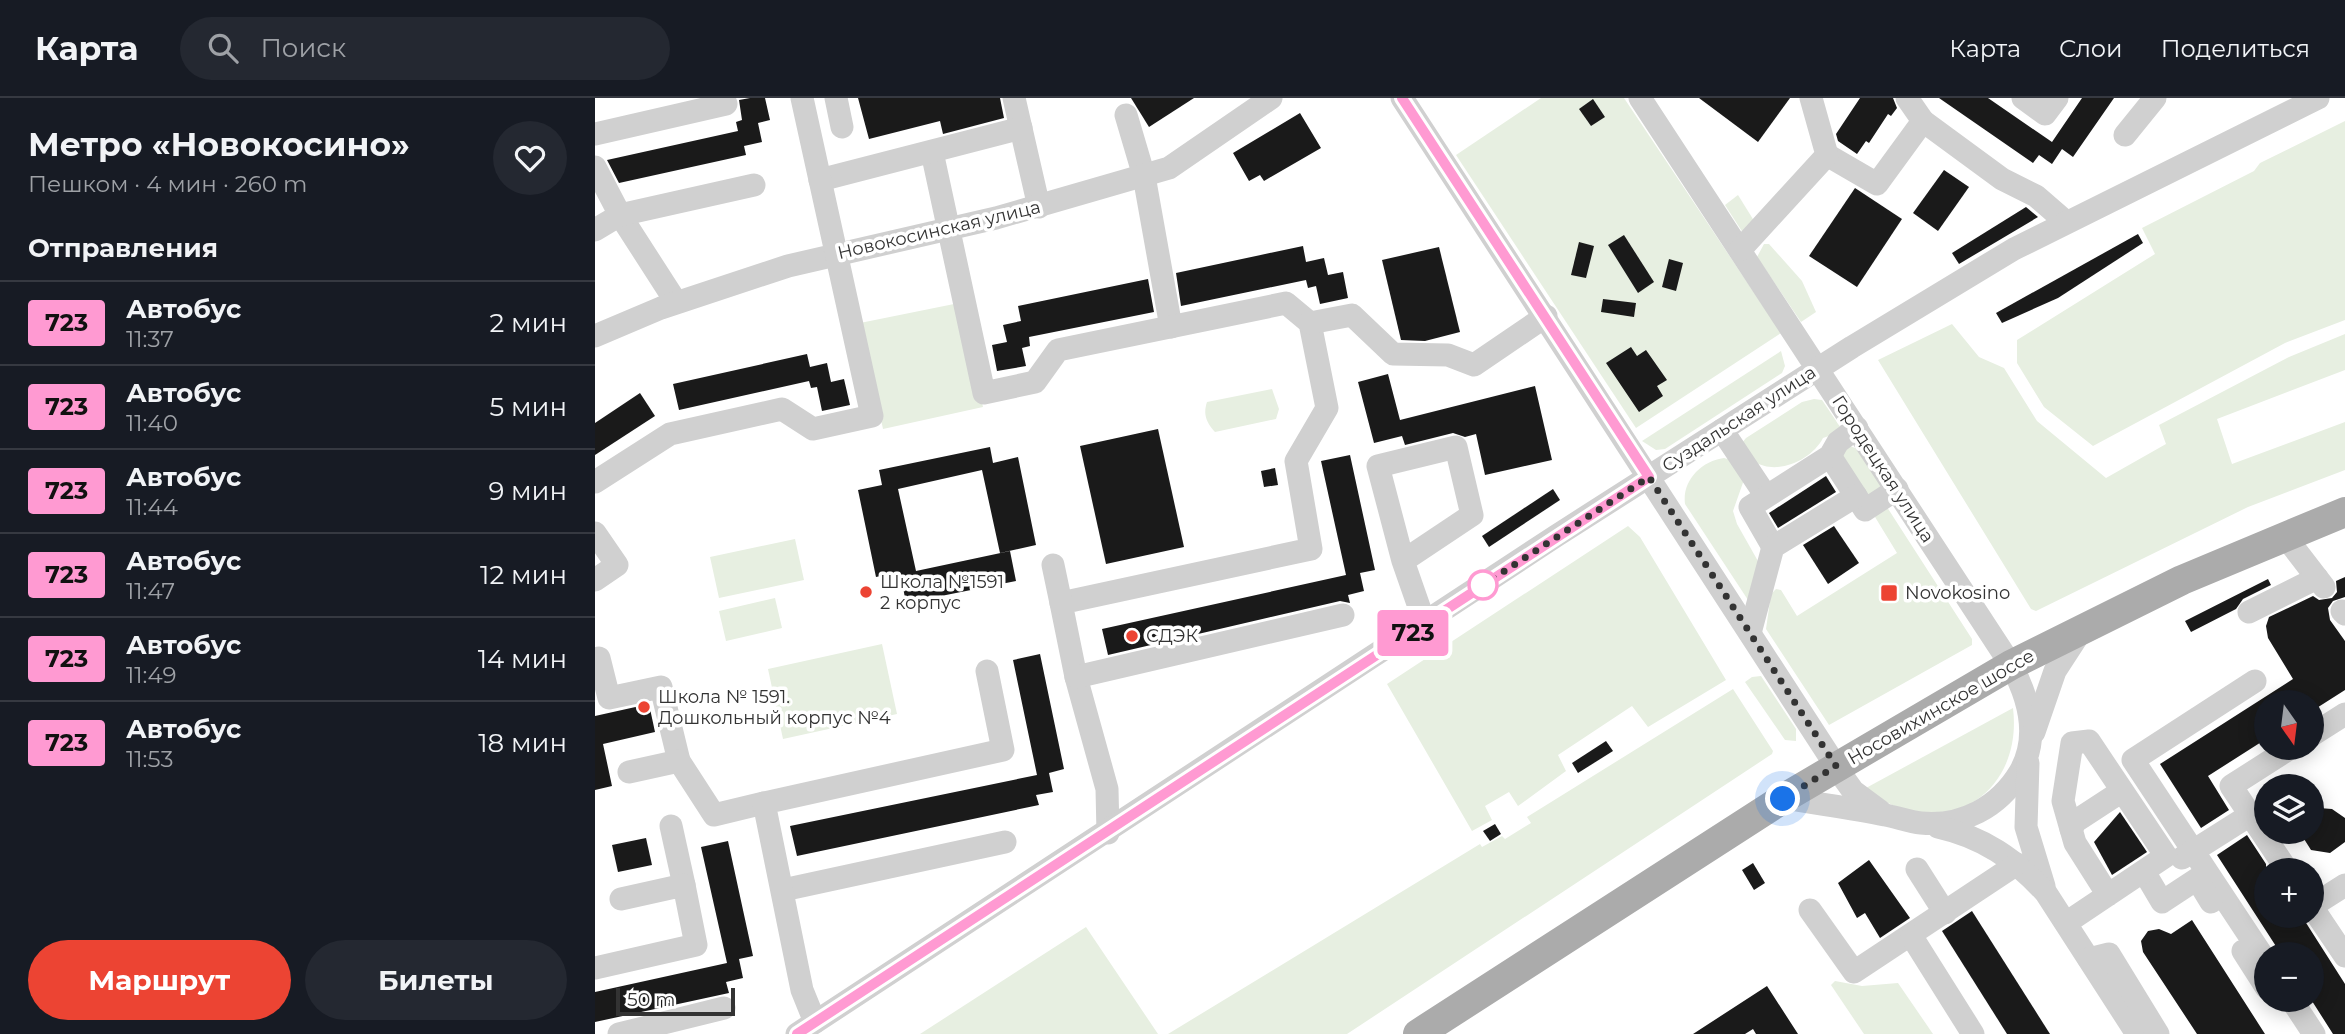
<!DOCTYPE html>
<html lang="ru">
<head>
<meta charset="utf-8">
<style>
  :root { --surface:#171b24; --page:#242831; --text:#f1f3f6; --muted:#9ea1a6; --line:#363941; --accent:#ec4433 }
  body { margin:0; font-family:Montserrat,sans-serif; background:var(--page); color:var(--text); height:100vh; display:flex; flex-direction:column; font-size:26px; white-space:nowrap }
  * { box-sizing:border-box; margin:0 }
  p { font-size:23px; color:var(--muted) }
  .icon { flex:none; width:38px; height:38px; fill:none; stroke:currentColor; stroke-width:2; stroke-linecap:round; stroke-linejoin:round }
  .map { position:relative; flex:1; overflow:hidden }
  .side { display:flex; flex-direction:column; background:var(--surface); width:595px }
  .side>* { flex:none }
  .badge { padding:0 14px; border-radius:5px; font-size:24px; line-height:46px }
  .needle { width:46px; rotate:166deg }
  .fabs { position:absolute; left:1659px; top:592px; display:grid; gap:14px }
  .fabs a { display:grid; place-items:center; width:70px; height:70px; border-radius:50%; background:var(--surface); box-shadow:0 4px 18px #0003; font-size:35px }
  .scale { position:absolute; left:21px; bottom:18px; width:119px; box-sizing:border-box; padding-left:7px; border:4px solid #333; border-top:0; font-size:19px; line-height:24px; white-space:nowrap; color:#333; -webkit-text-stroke:5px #fff; paint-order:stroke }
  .you { position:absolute; width:35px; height:35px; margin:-18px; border:5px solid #fff; border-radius:50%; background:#1a73e8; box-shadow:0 0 0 10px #1a73e833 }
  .map>.badge { position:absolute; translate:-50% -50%; box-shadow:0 0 0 4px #fff }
  h2 { padding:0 28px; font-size:26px; line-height:63px }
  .round { display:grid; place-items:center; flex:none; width:74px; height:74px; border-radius:37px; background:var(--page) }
  .head { display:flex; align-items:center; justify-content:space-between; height:119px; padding:0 28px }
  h1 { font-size:33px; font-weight:700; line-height:52px }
  .action { display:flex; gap:14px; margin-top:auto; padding:14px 28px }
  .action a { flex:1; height:80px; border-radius:42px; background:var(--accent); color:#fff; font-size:28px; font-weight:700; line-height:80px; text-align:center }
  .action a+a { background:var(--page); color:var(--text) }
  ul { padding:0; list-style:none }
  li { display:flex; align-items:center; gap:21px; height:84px; padding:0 28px; border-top:2px solid var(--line) }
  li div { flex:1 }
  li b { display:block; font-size:26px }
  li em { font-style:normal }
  li .badge { min-width:77px; font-weight:700; text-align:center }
  header { display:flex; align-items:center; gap:42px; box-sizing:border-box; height:98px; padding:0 35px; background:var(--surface); border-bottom:2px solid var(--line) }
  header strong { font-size:33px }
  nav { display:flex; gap:38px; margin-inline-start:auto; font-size:24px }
  .search { width:490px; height:63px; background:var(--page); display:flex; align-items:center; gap:18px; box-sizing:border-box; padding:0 24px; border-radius:38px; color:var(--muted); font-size:26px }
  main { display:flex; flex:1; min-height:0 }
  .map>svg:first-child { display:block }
  .green { fill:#e7efe1 }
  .building { fill:#1a1a1a }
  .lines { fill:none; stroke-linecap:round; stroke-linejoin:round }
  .minor { stroke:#d0d0d0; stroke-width:23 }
  .major { stroke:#ababab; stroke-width:30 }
  .line-casing { stroke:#fff; stroke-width:16 }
  .line { stroke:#ff9ad2; stroke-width:10 }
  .walk { stroke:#333; stroke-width:7; stroke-dasharray:0 12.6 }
  .stop-dot { fill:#fff; stroke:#ff9ad2; stroke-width:3.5 }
  .poi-dot { fill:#ec4433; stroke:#fff; stroke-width:2.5 }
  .labels { text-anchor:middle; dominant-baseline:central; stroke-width:7; stroke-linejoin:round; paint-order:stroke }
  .street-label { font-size:18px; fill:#333; stroke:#fff }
  .poi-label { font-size:18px; fill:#333; stroke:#fff; text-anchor:start }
</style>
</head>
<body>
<header>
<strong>Карта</strong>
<div class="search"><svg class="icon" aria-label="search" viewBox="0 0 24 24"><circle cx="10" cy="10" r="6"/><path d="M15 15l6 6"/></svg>Поиск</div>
<nav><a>Карта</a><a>Слои</a><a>Поделиться</a></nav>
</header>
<main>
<section class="side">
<div class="head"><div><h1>Метро «Новокосино»</h1><p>Пешком · 4 мин · 260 m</p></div><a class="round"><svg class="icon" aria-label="heart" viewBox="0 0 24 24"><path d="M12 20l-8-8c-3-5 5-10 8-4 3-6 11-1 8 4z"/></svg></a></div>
<h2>Отправления</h2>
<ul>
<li><span class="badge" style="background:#ff9ad2;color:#111">723</span><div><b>Автобус</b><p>11:37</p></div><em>2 мин</em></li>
<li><span class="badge" style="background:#ff9ad2;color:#111">723</span><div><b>Автобус</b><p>11:40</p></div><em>5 мин</em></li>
<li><span class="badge" style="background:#ff9ad2;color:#111">723</span><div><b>Автобус</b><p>11:44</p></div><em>9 мин</em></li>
<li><span class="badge" style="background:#ff9ad2;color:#111">723</span><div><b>Автобус</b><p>11:47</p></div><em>12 мин</em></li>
<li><span class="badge" style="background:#ff9ad2;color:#111">723</span><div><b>Автобус</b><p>11:49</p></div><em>14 мин</em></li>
<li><span class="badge" style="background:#ff9ad2;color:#111">723</span><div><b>Автобус</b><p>11:53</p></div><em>18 мин</em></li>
</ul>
<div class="action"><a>Маршрут</a><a>Билеты</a></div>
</section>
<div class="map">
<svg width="1750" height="936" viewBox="0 0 1750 936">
  <rect width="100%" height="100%" fill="#fff"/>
  <!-- green -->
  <g class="green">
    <path d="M946,0H1029L1186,235L1041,330L861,57Z"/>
    <path d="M1750,23V222L1690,245L1498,348L1449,309L1422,265V242L1560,156L1547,130L1659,73L1665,65Z"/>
    <path d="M1143,97L1161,126L1150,138L1130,107Z"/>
    <path d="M1169,146H1174L1207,183L1221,214L1206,224L1162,159Z"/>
    <path d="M364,205L388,309L288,331L265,225Z"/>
    <path d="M1357,226L1384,259L1409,270L1442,323L1511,380L1571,346L1564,327L1694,259L1750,236V272L1622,321L1637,366L1750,324V372L1653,409L1441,513L1436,511L1283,262Z"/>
    <path d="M1186,253L1190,268L1187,275L1070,351L1061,352L1047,343Z"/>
    <path d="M677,291L684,311L681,321L620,334C611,324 608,316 612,304Z"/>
    <path d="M1219,301L1227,302L1248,333L1228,340C1213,369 1161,385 1146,346L1151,340L1207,304Z"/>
    <path d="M1252,347L1263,351L1285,385L1286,391L1275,397L1269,393L1243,354Z"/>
    <path d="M1129,360L1136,362L1150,379L1138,413L1142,426L1168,472L1155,505L1090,406C1087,383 1106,363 1129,360Z"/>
    <path d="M1290,406L1377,541V547L1234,627L1171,531L1176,496L1181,491L1186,492L1202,518L1302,455L1280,419Z"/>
    <path d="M1033,428L1045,439L1131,582L1053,629L1037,608L963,657L971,673L923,708L914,694L890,708L897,722L877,733L792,586Z"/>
    <path d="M200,441L209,482L124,500L115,459Z"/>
    <path d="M180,500L187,530L131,543L124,513Z"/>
    <path d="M287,546L302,616L188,641L173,571Z"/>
    <path d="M1166,578L1201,631V643L1190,642L1150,584L1157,579Z"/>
    <path d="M1138,591L1178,653L1177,656L752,936H573L885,746L887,749L907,738L910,741L936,725L932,719Z"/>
    <path d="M1418,610C1429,701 1340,749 1271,690Z"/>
    <path d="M491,829L563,936H325Z"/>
    <path d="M1240,883L1267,888L1303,885L1338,936H1269L1236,887Z"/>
  </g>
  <!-- building -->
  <g class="building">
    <path d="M155,0H170L175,22L163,25L167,44L149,48L151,57L24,85L12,62L143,33L141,24L147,22L144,2Z"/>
    <path d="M263,0H405L409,20L348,36L345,23L274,41Z"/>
    <path d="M536,0H599L554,29Z"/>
    <path d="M1104,0H1195L1163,44Z"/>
    <path d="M1265,0H1298L1302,10L1296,18L1293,16L1274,45L1271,43L1262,56L1243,43L1241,36Z"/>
    <path d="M1344,0H1393L1457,44L1487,0H1519L1478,59L1467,51L1457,66L1444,57L1438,65Z"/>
    <path d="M998,1L1010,19L996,28L984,11Z"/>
    <path d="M705,15L726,50L669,83L665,77L654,83L638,55Z"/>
    <path d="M1349,72L1374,89L1343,133L1318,115Z"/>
    <path d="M1260,90L1307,121L1262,189L1214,158Z"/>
    <path d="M1431,109L1443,119L1364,166L1357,155Z"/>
    <path d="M1543,136L1548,145L1463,200L1407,225L1401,215Z"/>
    <path d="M1029,137L1059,184L1043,195L1013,147Z"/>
    <path d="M984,144L999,148L991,180L976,177Z"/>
    <path d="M708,148L711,164L729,160L733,177L748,174L753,200L725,206L721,188L713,190L711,182L586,208L581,175Z"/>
    <path d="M844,149L865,234L830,243L806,242L787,162Z"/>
    <path d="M1074,161L1088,165L1081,193L1067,189Z"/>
    <path d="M553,181L559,214L434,239L435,248L427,250L431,268L402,273L397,247L412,244L408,227L426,223L423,208Z"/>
    <path d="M1008,201L1041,205L1039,219L1006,214Z"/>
    <path d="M1036,249L1042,258L1051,252L1072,282L1062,288L1068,298L1044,314L1011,265Z"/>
    <path d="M212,256L215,269L232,265L236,284L249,281L255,307L227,313L222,289L216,290L214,283L84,312L78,286Z"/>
    <path d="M793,276L805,322L940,288L957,362L890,377L881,336L870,339L858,335L810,347L807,338L779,345L763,284Z"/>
    <path d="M45,295L60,318L0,357V325Z"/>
    <path d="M563,331L589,449L511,466L485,348Z"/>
    <path d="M395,349L398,365L423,359L441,447L405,455L387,372L303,391L321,473L415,453L421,483L311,505L305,474L281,479L263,392L287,387L284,372Z"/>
    <path d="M755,357L780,472L765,475L769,493L753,497L755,505L745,503L513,557L507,531L751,477L726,363Z"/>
    <path d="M680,370L683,387L669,389L666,373Z"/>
    <path d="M1231,378L1241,394L1183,430L1174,415Z"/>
    <path d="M958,391L965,402L894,449L887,438Z"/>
    <path d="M1239,428L1264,465L1233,486L1208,447Z"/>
    <path d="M1750,479V499L1738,503L1733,510L1735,522L1750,543V592L1717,613V604H1671V641L1613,678L1634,712L1606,730L1565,666L1698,581L1673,540L1671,528L1674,519L1718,498L1724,502L1737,500L1742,494L1741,483Z"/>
    <path d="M1673,481L1676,487L1648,501L1641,511L1596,534L1590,523Z"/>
    <path d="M445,556L469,671L454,675L458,694L441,697L444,707L202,758L195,728L442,677L418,562Z"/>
    <path d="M54,606L60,634L8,646L17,688L0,692V618Z"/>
    <path d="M1011,643L1018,653L983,675L977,665Z"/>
    <path d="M1724,710L1737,711L1750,720V744L1735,755L1716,752L1704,733H1717V713Z"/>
    <path d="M1525,714L1552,754L1517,777L1499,744Z"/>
    <path d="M900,726L906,736L895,743L888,733Z"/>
    <path d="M1652,737L1671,766V817H1706L1750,886V936H1738L1717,903V856H1686L1622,757Z"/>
    <path d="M51,740L57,767L23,774L17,747Z"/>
    <path d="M133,743L158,858L144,861L148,880L131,884L134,895L0,924V894L132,865L106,749Z"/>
    <path d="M1274,762L1315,820L1285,840L1270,815L1262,820L1243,785Z"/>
    <path d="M1158,765L1170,785L1159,792L1147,772Z"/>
    <path d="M1377,813L1455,936H1412L1347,833Z"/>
    <path d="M1597,822L1670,936H1602L1548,854L1546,843L1553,833L1564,831L1576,836Z"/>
    <path d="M1172,888L1203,936H1161L1158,931L1150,936H1098Z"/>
  </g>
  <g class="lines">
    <!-- minor -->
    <g class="minor">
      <path d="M241,0L247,29"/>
      <path d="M419,0L444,109"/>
      <path d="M807,0L1248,679L1258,693L1285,713"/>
      <path d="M1045,0L1416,567C1434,600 1445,639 1425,674C1404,709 1367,729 1326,725C1314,724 1302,719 1290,717C1257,710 1223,706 1189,700"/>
      <path d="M1428,0L1450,16L1462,0"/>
      <path d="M531,17L549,78L576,229"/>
      <path d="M1328,23L1407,81L1441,98L1471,124"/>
      <path d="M0,36L131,6L129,0"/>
      <path d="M1530,37L1560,0"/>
      <path d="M337,54L389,295L440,284L463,252L691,205L715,225L732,310L701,363L716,451L466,505L481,579L512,691L513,735"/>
      <path d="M1232,57L1282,86L1328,23L1312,0"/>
      <path d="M0,69L25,117L81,204"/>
      <path d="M225,82L426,30"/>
      <path d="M0,132L25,117L159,87"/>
      <path d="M1145,152L1232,57L1216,0"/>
      <path d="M715,225L757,217L798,256L853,257L879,267L951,218"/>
      <path d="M0,238L66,210L193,168L401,120L574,70L676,0"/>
      <path d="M1127,332L1171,398"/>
      <path d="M1235,358L1270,412L1302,391"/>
      <path d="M0,384L75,336L187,311L218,331L277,318L207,0"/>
      <path d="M0,435L22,467L0,482"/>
      <path d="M1689,437L1729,489"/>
      <path d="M1178,449L1155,409L1235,358L1243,344L1262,330"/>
      <path d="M808,463L877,417L861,349L783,368L808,463L830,526"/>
      <path d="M458,467L466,505"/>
      <path d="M1747,513L1750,516"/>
      <path d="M1654,514L1722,480"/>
      <path d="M1155,535L1178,449L1261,398"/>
      <path d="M0,561L4,560L14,600L66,589L84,663"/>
      <path d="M481,579L748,517"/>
      <path d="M1660,583L1538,662L1671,863"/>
      <path d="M1439,634L1460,573L1486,533"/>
      <path d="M1717,637L1750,616"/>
      <path d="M1433,665L1431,729L1449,788"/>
      <path d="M34,674L84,663L119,717L169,705"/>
      <path d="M76,728L89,787"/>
      <path d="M1343,729C1388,739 1420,761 1451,795L1542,936"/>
      <path d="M1476,731L1481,723L1527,693"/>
      <path d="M1587,760L1655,717"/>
      <path d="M1322,771L1350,815"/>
      <path d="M1692,772L1636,688L1697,649"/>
      <path d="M1554,782L1567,804L1602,781L1616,804"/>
      <path d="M188,792L410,744"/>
      <path d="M1717,808L1750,787"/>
      <path d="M1717,809L1750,858"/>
      <path d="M1215,812L1259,874L1422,766"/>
      <path d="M1471,825L1571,758L1494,643L1477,645L1468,703L1480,745L1513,797"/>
      <path d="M1317,839L1378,936"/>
      <path d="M1648,853L1671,889"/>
      <path d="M1494,861L1514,856L1563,936"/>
      <path d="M0,870L101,847L89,787L26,801"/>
      <path d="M1696,901L1719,936"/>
      <path d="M220,924L207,892L169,705L408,652L392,573"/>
      <path d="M24,936L129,910"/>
      <path d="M202,936L961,438L1257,249L1419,151L1723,0"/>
    </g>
    <!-- major -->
    <path class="major" d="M823,936L1189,700L1416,567L1587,482L1750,414"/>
  </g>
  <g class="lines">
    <defs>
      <path id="line" d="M202,936L1054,379L807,0"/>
    </defs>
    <!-- line casing -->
    <use href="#line" class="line-casing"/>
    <!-- line -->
    <use href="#line" class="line"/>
    <!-- walk -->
    <path class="walk" d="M888,487L1054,379L1241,668L1188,701"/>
  </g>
  <!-- markers -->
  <circle class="stop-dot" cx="888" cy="487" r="14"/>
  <g class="poi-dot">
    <circle cx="271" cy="494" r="7"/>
    <rect x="1285" y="486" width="18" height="18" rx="3.5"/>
    <circle cx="537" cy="538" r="7"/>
    <circle cx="49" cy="609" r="7"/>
  </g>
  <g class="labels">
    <!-- street labels -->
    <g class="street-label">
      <text transform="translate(344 132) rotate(-13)">Новокосинская улица</text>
      <text transform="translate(1144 321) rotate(-33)">Суздальская улица</text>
      <text transform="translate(1288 371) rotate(57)">Городецкая улица</text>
      <text transform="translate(1346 609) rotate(-30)">Носовихинское шоссе</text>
    </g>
    <!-- poi labels -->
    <g class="poi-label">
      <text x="285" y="484">Школа №1591<tspan x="285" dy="21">2 корпус</tspan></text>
      <text x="1310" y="495">Novokosino</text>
      <text x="551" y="538">СДЭК</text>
      <text x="63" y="599">Школа № 1591.<tspan x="63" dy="21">Дошкольный корпус №4</tspan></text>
    </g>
  </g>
</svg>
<div class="fabs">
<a><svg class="needle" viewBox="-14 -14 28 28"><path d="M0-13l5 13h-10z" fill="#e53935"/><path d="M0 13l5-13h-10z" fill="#9ea1a6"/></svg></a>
<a><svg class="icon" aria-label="layers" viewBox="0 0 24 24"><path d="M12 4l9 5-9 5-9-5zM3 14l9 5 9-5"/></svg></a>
<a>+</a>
<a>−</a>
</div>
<div class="scale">50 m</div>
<div class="you" style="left:1188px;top:701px"></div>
<b class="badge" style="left:818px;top:535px;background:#ff9ad2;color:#111">723</b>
</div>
</main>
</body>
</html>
